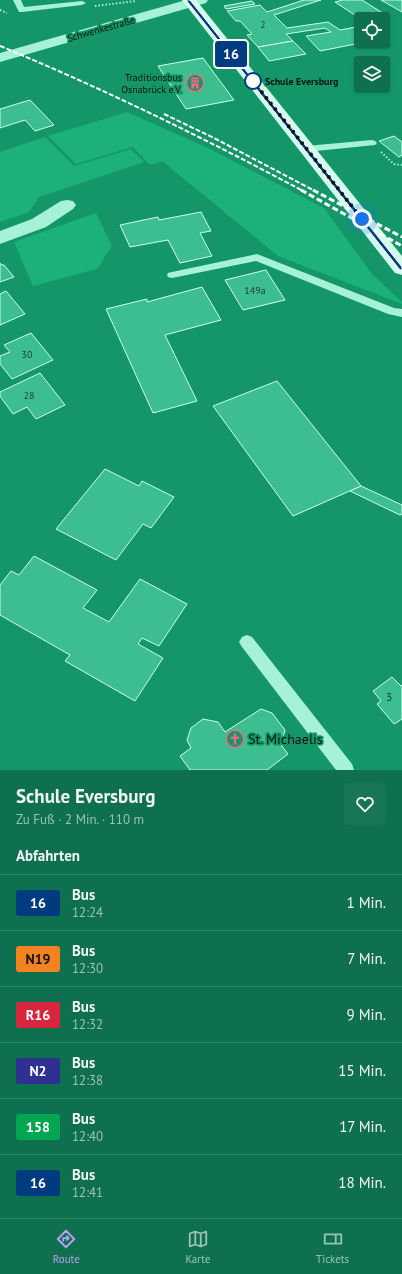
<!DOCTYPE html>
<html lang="de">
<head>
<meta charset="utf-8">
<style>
  :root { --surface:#0f704f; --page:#187556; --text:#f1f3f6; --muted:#9bc1b7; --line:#2f8266; --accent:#bca0f2 }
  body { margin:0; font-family:"PT Sans",sans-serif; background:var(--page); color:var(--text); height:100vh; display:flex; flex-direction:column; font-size:15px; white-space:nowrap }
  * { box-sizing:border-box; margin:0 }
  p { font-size:13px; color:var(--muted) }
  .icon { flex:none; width:22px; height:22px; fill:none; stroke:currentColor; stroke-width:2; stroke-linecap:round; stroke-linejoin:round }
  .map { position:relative; height:770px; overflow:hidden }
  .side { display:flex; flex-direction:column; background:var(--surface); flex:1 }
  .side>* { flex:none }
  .badge { padding:0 8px; border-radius:3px; font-size:14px; line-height:26px }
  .buttons { position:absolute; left:354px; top:12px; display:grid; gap:8px }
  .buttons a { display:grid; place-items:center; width:36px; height:36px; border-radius:4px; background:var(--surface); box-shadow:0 1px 3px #0004; font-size:20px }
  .you { position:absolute; width:20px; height:20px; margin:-10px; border:3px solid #fff; border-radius:50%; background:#1a73e8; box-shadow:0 0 0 6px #1a73e833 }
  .map>.badge { position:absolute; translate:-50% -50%; box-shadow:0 0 0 2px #fff }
  h2 { padding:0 16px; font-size:15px; line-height:36px }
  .round { display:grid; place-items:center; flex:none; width:42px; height:42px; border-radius:4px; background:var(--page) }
  .head { display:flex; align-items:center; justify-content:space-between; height:68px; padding:0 16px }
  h1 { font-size:19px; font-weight:600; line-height:30px }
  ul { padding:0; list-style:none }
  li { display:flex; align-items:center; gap:12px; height:56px; padding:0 16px; border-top:1px solid var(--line) }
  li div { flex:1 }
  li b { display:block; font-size:15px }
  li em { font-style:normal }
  li .badge { min-width:44px; font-weight:700; text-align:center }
  .menu { display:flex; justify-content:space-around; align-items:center; height:56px; border-top:1px solid var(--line); background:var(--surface); font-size:11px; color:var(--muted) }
  .menu a { display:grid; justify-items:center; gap:2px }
  .menu .active { color:var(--accent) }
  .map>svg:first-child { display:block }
  .green { fill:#1cb07b }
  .building { fill:#3dbe90; stroke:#ccfdeb }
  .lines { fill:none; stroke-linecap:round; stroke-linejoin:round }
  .path { stroke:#a5f2d6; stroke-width:2; stroke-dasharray:1.5 2; stroke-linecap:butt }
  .lane { fill:#a5f2d6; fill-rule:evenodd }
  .street { fill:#a5f2d6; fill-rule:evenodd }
  .secondary { fill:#d4fcee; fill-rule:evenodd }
  .rail-far1 { stroke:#fff; stroke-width:2; stroke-dasharray:5 2; stroke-linecap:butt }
  .rail { stroke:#fff; stroke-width:3; stroke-dasharray:6 3; stroke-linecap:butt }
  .line { fill:#003b80; stroke:#fff }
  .walk { stroke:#111; stroke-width:4; stroke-dasharray:0 7.2 }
  .stop-dot { fill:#fff; stroke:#003b80; stroke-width:2 }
  .labels { text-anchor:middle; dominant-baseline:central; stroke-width:3.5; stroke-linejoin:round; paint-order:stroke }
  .far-number-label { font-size:9px; fill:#1c3c31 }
  .far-street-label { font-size:10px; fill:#111; stroke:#149669 }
  .far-poi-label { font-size:10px; fill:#111; stroke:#149669; text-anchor:end }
  .far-stop-label { font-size:10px; font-weight:bold; fill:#111; stroke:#149669; text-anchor:start }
  .number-label { font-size:10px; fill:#1c3c31 }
  .near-number-label { font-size:12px; fill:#1c3c31 }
  .near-poi-label { font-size:14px; fill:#111; stroke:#149669; text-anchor:start }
</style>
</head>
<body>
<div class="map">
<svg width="402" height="770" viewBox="0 0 402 770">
  <rect width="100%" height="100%" fill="#149669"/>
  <!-- green -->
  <g class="green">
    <path d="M127,112L206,147L324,208L372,274L402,302V304L278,256L162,161L150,165L133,147L76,164L48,136Z"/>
    <path d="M45,137L74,166L131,149L144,162L39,197L29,212L0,222V152Z"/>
    <path d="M96,213L112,246L97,269L33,286L14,242Z"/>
  </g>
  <!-- building -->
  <g class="building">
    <path d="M304,0H321L274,15L287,28L328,22L340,30L361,26V41H371L320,51L306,36L331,32L325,28L286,34L293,41L258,47L247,35L252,34L240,21H236L227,11L260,5L267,12Z"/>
    <path d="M343,0H362L389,17L381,19H361L335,2Z"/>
    <path d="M381,0H402V12Z"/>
    <path d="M252,1L255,4L226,9L224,6Z"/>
    <path d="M293,41L306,54L269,61L258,47Z"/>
    <path d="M203,58L234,100L186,109L158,66Z"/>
    <path d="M30,100L54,125L35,131L25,120L0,128V109Z"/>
    <path d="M394,136L402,142V155L399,157L379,141Z"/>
    <path d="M201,212L211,231L200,233L212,256L180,263L168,240L130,247L120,225L158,217L159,220Z"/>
    <path d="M0,263L2,265H4L14,277L0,282Z"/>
    <path d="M266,270L285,300L243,310L225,280Z"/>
    <path d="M202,287L221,320L165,335L197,401L153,413L106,309L147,299V302Z"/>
    <path d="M6,291L25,314L0,325V294Z"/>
    <path d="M31,333L53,360L12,379L0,364V356L10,352L4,345Z"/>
    <path d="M40,373L65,405L36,419L27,407L13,414L0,396V392Z"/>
    <path d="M277,381L361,486L293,516L213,406Z"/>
    <path d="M105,469L139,486L142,481L174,497L151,528L143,524L116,560L56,529Z"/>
    <path d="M361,486L402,505V514L400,515L350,491Z"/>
    <path d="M34,556L97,590L83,608L109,622L140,579L187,604L159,646L142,638L138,644L163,658L135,701L65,661L70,655L0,615V585L11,571L19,575Z"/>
    <path d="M392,677L401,686L402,685V719L394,724L377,704L381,701L373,691Z"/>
    <path d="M261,709L272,713L285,730L281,745L288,754L267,770H190L180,756L191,748L187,740L191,728L203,719L218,722L225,732Z"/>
  </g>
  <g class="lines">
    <!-- path -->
    <g class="path">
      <path d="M95,6L136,1"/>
      <path d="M0,10L7,13"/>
      <path d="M381,152L394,164L402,165"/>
    </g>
    <!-- lane -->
    <g class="lane">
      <path d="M13,0H21L24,7L82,1L86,3L82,5L22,12H19Z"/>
      <path d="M372,140L375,141L377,143L375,145L306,152L301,149L306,146Z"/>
      <path d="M257,254L394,308L402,309V317L388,314L256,261L172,278L168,277L167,275L168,273L172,272Z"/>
      <path d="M247,635L252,637L352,764L354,770H336L242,647L239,642L242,637Z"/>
    </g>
    <!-- street -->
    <g class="street">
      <path d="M186,0H208L206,3L0,62V53Z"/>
      <path d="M67,200L73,201L76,205L73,209L46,227L0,244V231L32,219L61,201Z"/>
    </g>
    <!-- secondary -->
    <path class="secondary" d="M182,0H196L402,256V275L395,273Z"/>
    <!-- rail-far1 -->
    <g class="rail-far1">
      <path d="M0,46C104,89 204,138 303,191"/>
      <path d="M164,114L214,138L315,191"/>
    </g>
    <!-- rail -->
    <g class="rail">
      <path d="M301,190L402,246"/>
      <path d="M313,190L402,237"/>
    </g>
  </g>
  <!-- line -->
  <path class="line" d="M186,0H190L402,267V270H400Z"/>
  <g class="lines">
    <!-- walk -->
    <path class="walk" d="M253,81L362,219"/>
  </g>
  <!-- icons -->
  <defs>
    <symbol id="building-ring" viewBox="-11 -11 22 22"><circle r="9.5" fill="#149669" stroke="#ff6684" stroke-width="1.5"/><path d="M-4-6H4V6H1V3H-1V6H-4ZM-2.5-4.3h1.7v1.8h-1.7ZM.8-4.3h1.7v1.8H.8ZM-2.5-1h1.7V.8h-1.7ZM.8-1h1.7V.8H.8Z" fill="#ff6684"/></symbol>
    <symbol id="church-ring" viewBox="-11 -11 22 22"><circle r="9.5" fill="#149669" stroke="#ff6684" stroke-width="1.5"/><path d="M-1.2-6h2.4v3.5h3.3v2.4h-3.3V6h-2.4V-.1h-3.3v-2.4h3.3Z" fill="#ff6684"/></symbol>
  </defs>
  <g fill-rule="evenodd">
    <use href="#building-ring" x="185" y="73" width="20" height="20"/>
    <use href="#church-ring" x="225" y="729" width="20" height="20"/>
  </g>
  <!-- markers -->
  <circle class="stop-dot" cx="253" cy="81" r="8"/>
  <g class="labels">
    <!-- far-number labels -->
    <g class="far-number-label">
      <text x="263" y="24">2</text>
    </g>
    <!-- far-street labels -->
    <g class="far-street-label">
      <text transform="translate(101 29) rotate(-16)">Schwenkestraße</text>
    </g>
    <!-- far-poi labels -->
    <g class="far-poi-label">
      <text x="182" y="77">Traditionsbus<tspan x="182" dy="12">Osnabrück e.V.</tspan></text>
    </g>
    <!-- far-stop labels -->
    <g class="far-stop-label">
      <text x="265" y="81">Schule Eversburg</text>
    </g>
    <!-- number labels -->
    <g class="number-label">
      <text x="255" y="290">149a</text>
      <text x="27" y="354">30</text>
      <text x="29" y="395">28</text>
    </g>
    <!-- near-number labels -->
    <g class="near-number-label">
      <text x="389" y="696">3</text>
    </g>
    <!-- near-poi labels -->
    <g class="near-poi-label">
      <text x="248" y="739">St. Michaelis</text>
    </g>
  </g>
</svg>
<div class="buttons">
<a><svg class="icon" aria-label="locate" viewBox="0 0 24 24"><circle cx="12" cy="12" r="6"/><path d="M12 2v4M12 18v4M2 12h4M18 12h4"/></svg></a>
<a><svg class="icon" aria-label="layers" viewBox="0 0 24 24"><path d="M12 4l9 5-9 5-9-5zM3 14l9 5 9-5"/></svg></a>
</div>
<div class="you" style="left:362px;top:219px"></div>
<b class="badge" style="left:231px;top:54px;background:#003b80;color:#fff">16</b>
</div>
<section class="side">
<div class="head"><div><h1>Schule Eversburg</h1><p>Zu Fuß · 2 Min. · 110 m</p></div><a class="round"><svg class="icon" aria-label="heart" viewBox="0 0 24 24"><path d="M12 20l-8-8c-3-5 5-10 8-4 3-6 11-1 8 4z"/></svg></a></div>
<h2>Abfahrten</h2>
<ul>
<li><span class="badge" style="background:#003b80;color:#fff">16</span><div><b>Bus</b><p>12:24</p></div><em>1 Min.</em></li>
<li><span class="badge" style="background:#f58220;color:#111">N19</span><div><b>Bus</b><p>12:30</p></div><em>7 Min.</em></li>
<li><span class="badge" style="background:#d7263d;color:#fff">R16</span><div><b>Bus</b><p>12:32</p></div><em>9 Min.</em></li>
<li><span class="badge" style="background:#2e3192;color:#fff">N2</span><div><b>Bus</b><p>12:38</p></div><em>15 Min.</em></li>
<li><span class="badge" style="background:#00a651;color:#fff">158</span><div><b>Bus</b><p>12:40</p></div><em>17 Min.</em></li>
<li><span class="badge" style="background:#003b80;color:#fff">16</span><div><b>Bus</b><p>12:41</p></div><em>18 Min.</em></li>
</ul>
</section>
<nav class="menu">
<a class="active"><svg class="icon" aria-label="directions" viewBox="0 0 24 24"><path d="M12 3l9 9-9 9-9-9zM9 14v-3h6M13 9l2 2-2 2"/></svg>Route</a>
<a><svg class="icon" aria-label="map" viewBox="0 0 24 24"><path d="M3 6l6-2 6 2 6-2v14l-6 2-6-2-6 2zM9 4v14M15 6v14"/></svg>Karte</a>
<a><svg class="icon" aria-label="tickets" viewBox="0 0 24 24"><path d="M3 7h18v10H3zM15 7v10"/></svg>Tickets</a>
</nav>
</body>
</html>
